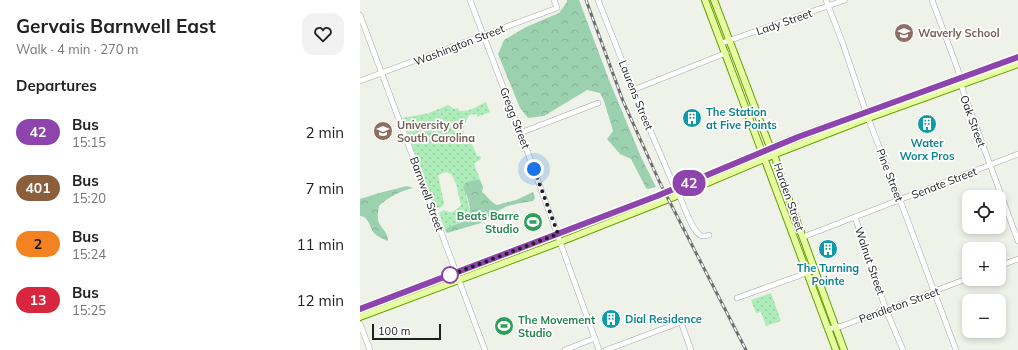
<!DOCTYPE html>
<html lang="en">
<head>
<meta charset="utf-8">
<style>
  :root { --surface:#fff; --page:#f2f2f2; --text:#222; --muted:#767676 }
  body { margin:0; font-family:Mulish,sans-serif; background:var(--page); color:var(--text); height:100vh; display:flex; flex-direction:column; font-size:15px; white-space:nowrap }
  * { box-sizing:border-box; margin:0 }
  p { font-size:13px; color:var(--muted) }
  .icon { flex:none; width:22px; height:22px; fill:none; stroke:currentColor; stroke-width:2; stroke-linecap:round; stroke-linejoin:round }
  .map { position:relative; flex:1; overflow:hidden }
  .drawer { display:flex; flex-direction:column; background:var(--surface); width:360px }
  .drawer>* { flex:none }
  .badge { padding:0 8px; border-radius:13px; font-size:14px; line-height:26px }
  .fabs { position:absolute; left:602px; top:190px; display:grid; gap:8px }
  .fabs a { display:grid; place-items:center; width:44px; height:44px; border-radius:8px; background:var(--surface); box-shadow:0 2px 6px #0003; font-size:20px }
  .scale { position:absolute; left:12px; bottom:10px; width:69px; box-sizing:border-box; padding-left:4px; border:2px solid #212121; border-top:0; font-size:11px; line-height:14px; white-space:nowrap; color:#212121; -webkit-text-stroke:3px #fff; paint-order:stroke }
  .you { position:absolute; width:20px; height:20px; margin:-10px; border:3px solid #fff; border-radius:50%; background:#1a73e8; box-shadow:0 0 0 6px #1a73e833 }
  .map>.badge { position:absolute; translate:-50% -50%; box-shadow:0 0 0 2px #fff }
  h2 { padding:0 16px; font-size:15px; line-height:36px }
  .round { display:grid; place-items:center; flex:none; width:42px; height:42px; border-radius:12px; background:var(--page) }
  .headline { display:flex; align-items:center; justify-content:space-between; height:68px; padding:0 16px }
  h1 { font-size:19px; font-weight:700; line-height:30px }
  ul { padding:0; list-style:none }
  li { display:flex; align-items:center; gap:12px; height:56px; padding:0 16px }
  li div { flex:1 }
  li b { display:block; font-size:15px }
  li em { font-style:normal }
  li .badge { min-width:44px; font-weight:700; text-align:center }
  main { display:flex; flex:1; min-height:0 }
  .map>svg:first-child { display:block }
  .grass { fill:url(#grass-dots) }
  .forest { fill:url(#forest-crowns) }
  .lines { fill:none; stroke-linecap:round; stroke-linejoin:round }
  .minor-casing { stroke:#a8a8a8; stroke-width:6 }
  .major-casing { stroke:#699f00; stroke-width:8 }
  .minor { stroke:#fff; stroke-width:5 }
  .major { stroke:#e7fda1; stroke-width:6 }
  .rail-casing { stroke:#6f6f6f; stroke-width:3 }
  .rail { stroke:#fff; stroke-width:1.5; stroke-dasharray:4.5; stroke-linecap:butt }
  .line-casing { stroke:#fff; stroke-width:9 }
  .line { stroke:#8e44ad; stroke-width:6 }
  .walk { stroke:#212121; stroke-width:4; stroke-dasharray:0 7.2 }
  .stop-dot { fill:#fff; stroke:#8e44ad; stroke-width:2 }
  .labels { text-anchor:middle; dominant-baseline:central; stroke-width:3.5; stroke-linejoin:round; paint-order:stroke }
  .street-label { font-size:11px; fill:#212121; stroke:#fff }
  .education-label { font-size:11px; font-weight:bold; fill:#785e54; stroke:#fff; text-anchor:start }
  .culture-label { font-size:11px; font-weight:bold; fill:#0d838f; stroke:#fff; text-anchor:start }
  .leisure-label { font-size:11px; font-weight:bold; fill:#27864d; stroke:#fff; text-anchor:end }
</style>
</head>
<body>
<main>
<section class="drawer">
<div class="headline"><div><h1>Gervais Barnwell East</h1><p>Walk · 4 min · 270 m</p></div><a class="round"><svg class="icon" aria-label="heart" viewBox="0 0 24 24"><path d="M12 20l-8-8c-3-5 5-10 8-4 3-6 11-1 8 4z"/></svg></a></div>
<h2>Departures</h2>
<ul>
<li><span class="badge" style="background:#8e44ad;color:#fff">42</span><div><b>Bus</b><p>15:15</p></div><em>2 min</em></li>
<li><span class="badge" style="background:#8b5e3c;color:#fff">401</span><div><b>Bus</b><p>15:20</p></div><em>7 min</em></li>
<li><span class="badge" style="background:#f58220;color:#111">2</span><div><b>Bus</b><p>15:24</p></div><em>11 min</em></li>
<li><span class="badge" style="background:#d7263d;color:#fff">13</span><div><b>Bus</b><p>15:25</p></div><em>12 min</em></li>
</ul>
</section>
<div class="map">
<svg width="658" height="350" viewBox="0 0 658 350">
  <defs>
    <pattern id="grass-dots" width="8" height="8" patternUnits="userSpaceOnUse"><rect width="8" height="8" fill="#aeecb9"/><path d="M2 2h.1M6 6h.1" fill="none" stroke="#95ca9f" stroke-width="1.8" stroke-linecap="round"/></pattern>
    <pattern id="forest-crowns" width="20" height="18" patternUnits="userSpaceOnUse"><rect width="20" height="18" fill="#9cd1b0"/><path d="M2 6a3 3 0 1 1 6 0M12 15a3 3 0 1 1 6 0" fill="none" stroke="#86b397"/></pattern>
  </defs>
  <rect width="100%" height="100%" fill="#eef2e8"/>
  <!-- grass -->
  <g class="grass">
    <path d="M126,102L130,112L117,117V114L109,115C105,123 101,130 105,139H108L111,135L113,134L114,138L111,141L117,156H120L121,158L120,160L114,163L120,180L107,182C107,186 106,191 106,195C108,205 112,211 108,220L89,227L85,230L79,213L84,210C91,215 97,210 101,205L96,184L91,174L86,172L78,175L84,203L83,206L79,208H75L43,120V118L69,113L88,105L94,109L98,108L99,111C110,112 117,106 126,102Z"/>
    <path d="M411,293L421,321L406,326L401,312L396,313L391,300Z"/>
  </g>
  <!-- forest -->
  <g class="forest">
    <path d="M207,0H219L249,80L281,157L296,187L288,189L286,188L271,159L260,154L247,139L253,131L244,101L240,93L227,90L184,116L168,118L160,108L138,54L144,40L166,27L199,13L207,2Z"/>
    <path d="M116,180H120L123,187L122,192C128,196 130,202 137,205L156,200L173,192L175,198L173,201C161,203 141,205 134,216H129L121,223L87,233L85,230L89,227L108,220C113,208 107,197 103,186L107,182Z"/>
    <path d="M47,186L53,188C41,191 28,197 19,206C18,211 17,218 19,223C23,230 28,233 28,241C23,239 18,237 14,233C9,227 10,217 0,216V199L19,193Z"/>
  </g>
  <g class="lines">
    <defs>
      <g id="minor">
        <path d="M110,0L164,142L239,350"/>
        <path d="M238,0L284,116L315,188"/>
        <path d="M466,0L483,44L508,118L540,200L596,350"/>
        <path d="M572,0L598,70L603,91L658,241"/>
        <path d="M0,15L125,350"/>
        <path d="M362,43L485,0"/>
        <path d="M0,81L197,8L194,0"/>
        <path d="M273,90L366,53"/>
        <path d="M160,133L238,103"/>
        <path d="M319,195C324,205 331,229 340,235C343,237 346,236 349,235"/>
        <path d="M495,217L526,310L543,350"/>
        <path d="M443,237L658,154"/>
        <path d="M639,266L658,259"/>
        <path d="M377,298L455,270"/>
        <path d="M0,324L10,350"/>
        <path d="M468,329L482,326L609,278"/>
        <path d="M205,350L235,338"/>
        <path d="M246,350L321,322L331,350"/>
      </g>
      <g id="major">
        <path d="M345,0L476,350"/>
        <path d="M354,0L408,142L414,154L424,186L484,350"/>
        <path d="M0,309L300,195L437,137L658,57"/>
        <path d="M0,317L200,242L319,195L418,153L503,120L658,64"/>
      </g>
    </defs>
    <!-- minor casing -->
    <use href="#minor" class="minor-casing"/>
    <!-- major casing -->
    <use href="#major" class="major-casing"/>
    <!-- minor -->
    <use href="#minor" class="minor"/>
    <!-- major -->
    <use href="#major" class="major"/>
    <defs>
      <path id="rail" d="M226,0L263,101L300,183L386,350"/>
    </defs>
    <!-- rail casing -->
    <use href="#rail" class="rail-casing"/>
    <!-- rail -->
    <use href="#rail" class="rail"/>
  </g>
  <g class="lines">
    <defs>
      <path id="line" d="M0,309L297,196L438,137L658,57"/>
    </defs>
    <!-- line casing -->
    <use href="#line" class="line-casing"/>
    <!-- line -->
    <use href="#line" class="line"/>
    <!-- walk -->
    <path class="walk" d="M90,275L88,276L198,234L174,169"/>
  </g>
  <!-- icons -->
  <defs>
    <symbol id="school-disc" viewBox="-11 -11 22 22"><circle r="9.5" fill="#8d6e63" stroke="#fff"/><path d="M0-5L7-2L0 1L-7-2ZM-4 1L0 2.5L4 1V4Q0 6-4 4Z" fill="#fff"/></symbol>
    <symbol id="building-disc" viewBox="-11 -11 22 22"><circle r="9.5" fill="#0f9aa8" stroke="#fff"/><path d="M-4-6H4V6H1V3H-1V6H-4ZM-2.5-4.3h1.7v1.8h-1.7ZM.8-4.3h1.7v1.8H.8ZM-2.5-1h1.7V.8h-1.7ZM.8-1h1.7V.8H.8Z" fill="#fff"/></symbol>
    <symbol id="university-disc" viewBox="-11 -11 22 22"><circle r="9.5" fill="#8d6e63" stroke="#fff"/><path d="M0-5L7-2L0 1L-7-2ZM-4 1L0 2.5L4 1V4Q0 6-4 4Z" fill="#fff"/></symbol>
    <symbol id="stadium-disc" viewBox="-11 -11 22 22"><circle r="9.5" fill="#2e9e5b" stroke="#fff"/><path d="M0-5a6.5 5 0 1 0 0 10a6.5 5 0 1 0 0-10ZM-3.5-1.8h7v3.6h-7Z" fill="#fff"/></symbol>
  </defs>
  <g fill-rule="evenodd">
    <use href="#school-disc" x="533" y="22" width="22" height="22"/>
    <use href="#building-disc" x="321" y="107" width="22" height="22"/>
    <use href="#building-disc" x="556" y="113" width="22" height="22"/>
    <use href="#university-disc" x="12" y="120" width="22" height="22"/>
    <use href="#stadium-disc" x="162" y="211" width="22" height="22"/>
    <use href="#building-disc" x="457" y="238" width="22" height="22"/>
    <use href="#building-disc" x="240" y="308" width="22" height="22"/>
    <use href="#stadium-disc" x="133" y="315" width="22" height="22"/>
  </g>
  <!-- markers -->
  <circle class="stop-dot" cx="90" cy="275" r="8"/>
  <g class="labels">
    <!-- street labels -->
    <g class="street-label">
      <text transform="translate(424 22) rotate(-19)">Lady Street</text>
      <text transform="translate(99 45) rotate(-21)">Washington Street</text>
      <text transform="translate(276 95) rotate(68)">Laurens Street</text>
      <text transform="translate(155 118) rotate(69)">Gregg Street</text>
      <text transform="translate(613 121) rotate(70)">Oak Street</text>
      <text transform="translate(530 175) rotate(69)">Pine Street</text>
      <text transform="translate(584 183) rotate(-21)">Senate Street</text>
      <text transform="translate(67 194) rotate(70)">Barnwell Street</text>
      <text transform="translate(429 197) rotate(71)">Harden Street</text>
      <text transform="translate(510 261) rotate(71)">Walnut Street</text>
      <text transform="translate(539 305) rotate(-20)">Pendleton Street</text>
    </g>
    <!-- education labels -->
    <g class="education-label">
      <text x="558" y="33">Waverly School</text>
      <text x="37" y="125">University of<tspan x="37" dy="13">South Carolina</tspan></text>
    </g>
    <!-- culture labels -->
    <g class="culture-label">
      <text x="346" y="112">The Station<tspan x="346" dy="13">at Five Points</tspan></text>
      <text x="567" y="143" text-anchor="middle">Water<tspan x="567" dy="13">Worx Pros</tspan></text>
      <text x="468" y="268" text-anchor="middle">The Turning<tspan x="468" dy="13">Pointe</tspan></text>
      <text x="265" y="319">Dial Residence</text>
    </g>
    <!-- leisure labels -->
    <g class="leisure-label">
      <text x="159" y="216">Beats Barre<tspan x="159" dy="13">Studio</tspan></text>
      <text x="158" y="320" text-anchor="start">The Movement<tspan x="158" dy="13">Studio</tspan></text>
    </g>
  </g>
</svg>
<div class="fabs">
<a><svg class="icon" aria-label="locate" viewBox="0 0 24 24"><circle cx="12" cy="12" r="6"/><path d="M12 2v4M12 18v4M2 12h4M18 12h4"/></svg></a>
<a>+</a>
<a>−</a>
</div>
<div class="scale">100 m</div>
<div class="you" style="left:174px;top:169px"></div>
<b class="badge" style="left:329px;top:183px;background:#8e44ad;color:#fff">42</b>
</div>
</main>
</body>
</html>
